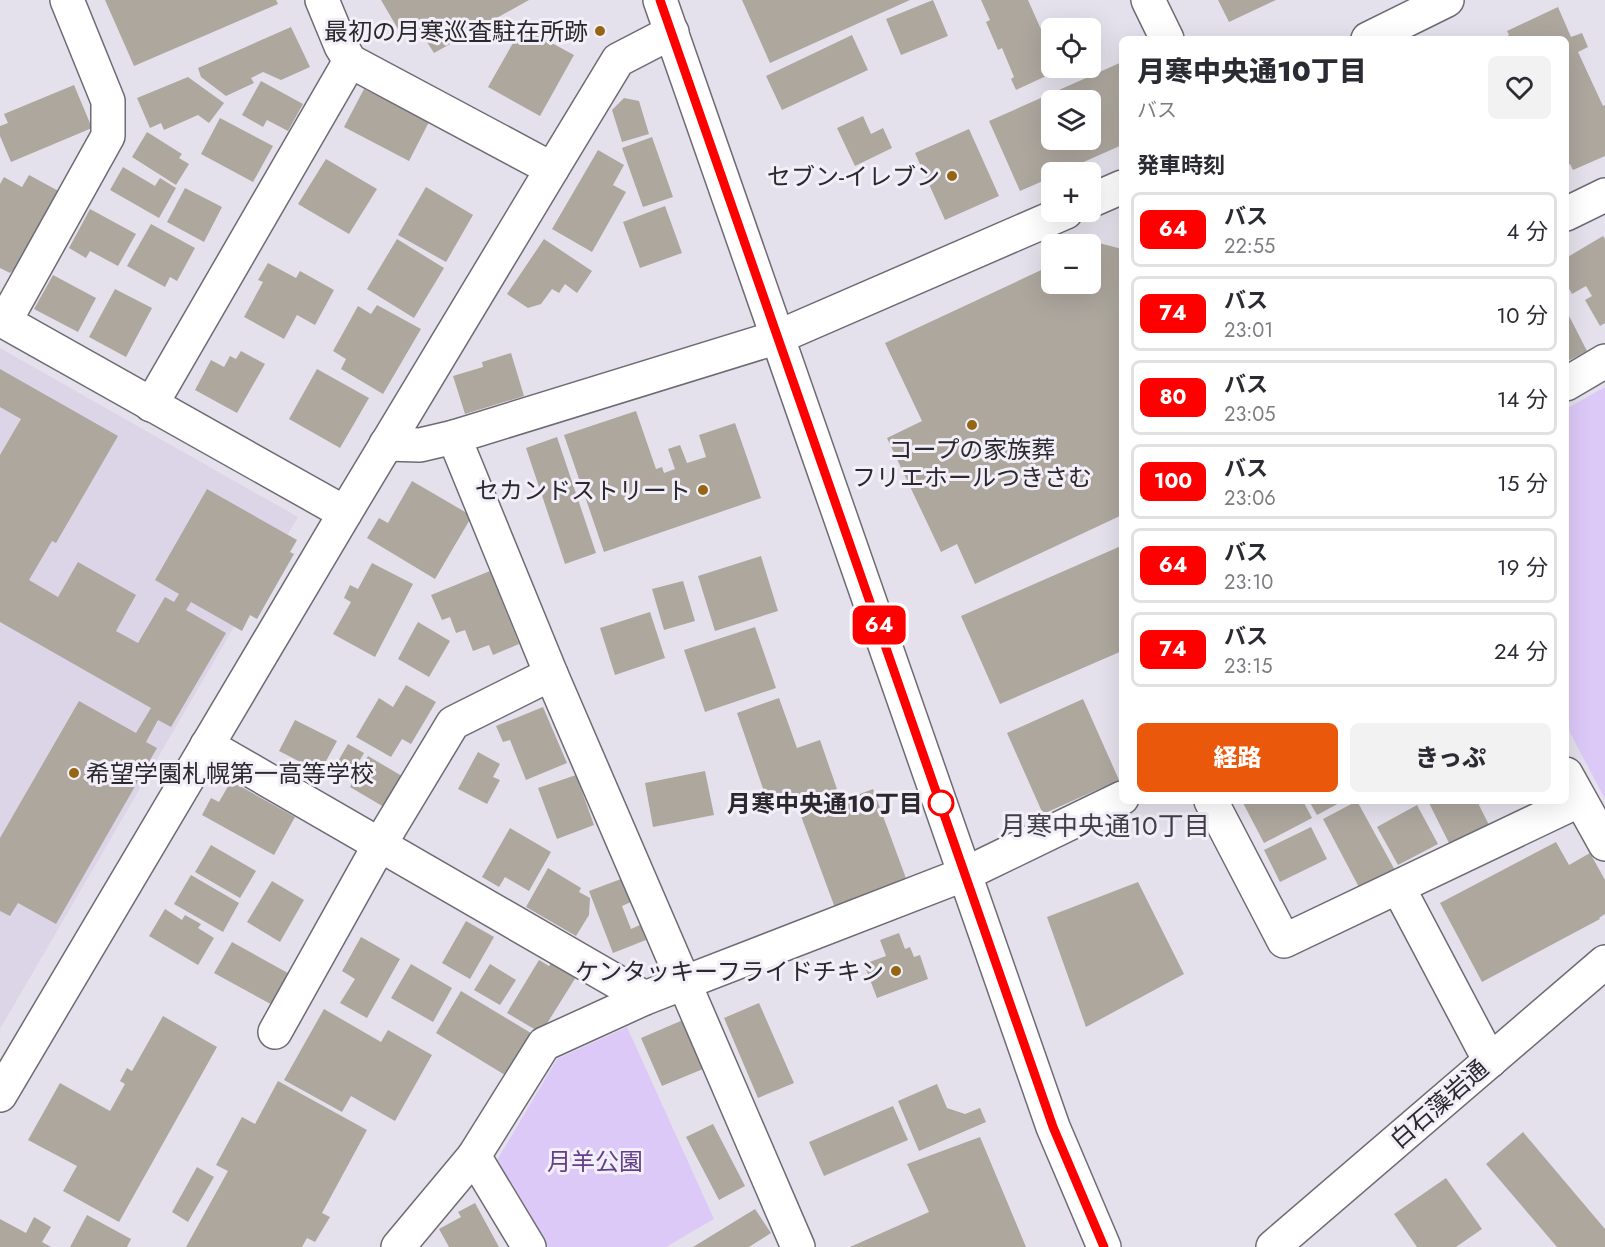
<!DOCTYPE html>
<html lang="ja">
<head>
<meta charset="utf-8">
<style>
  :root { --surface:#fff; --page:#f2f2f3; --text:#2b2b33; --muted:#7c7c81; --line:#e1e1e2; --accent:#ea580c }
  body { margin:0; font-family:Jost,"Noto Sans JP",sans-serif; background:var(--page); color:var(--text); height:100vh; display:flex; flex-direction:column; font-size:22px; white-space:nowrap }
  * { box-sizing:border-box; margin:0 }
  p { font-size:20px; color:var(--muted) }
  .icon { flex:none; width:33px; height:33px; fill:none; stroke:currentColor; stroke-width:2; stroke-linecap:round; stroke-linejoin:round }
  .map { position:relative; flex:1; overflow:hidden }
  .side { position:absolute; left:1119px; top:36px; width:450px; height:768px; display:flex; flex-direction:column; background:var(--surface); border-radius:9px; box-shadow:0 6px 24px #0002 }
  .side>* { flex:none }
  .badge { padding:0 12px; border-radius:9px; font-size:21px; line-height:39px }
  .buttons { position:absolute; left:1041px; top:18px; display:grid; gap:12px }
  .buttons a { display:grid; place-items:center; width:60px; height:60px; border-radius:9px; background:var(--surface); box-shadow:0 6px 24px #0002; font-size:30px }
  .map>.badge { position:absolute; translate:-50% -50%; box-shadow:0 0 0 3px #fff }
  h2 { padding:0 18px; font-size:22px; line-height:54px }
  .round { display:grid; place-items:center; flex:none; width:63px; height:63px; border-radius:9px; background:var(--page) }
  .summary { display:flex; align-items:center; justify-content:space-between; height:102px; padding:0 18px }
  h1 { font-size:28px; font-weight:800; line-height:45px }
  .cta { display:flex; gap:12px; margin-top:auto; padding:12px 18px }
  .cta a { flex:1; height:69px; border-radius:9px; background:var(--accent); color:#fff; font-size:24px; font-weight:800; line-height:69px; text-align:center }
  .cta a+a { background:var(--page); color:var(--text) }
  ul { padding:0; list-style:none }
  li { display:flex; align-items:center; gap:18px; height:75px; margin:0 12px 9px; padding:0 6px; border:3px solid var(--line); border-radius:9px }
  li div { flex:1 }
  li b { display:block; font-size:22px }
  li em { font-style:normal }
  li .badge { min-width:66px; font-weight:700; text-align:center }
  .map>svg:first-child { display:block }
  .built { fill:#dcd5e7 }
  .green { fill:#ddc9f8 }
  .building { fill:#ada79e; fill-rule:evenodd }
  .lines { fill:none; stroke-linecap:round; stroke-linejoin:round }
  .minor-casing { stroke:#6e6b74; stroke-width:36 }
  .major-casing { stroke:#6e6b74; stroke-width:36 }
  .highway-casing { stroke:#6e6b74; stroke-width:36 }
  .minor { stroke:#fff; stroke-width:33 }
  .major { stroke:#fff; stroke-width:33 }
  .highway { stroke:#fff; stroke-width:33 }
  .line-casing { stroke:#fff; stroke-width:14 }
  .line { stroke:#f00; stroke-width:9 }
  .poi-dot { fill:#946613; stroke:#f3eff9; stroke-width:2 }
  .stop-dot { fill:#fff; stroke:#f00; stroke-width:3 }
  .labels { text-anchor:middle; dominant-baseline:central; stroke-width:6; stroke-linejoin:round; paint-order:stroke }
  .poi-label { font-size:24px; fill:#2b292d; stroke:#f3eff9; text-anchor:end }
  .stop-label { font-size:24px; font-weight:bold; fill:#2b292d; stroke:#f3eff9; text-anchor:end }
  .street-label { font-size:24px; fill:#2b292d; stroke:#f3eff9 }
  .park-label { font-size:24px; fill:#64408a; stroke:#f3eff9 }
  .neighbourhood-label { font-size:26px; fill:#423e47; stroke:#f3eff9 }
</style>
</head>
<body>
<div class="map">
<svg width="1605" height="1247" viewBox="0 0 1605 1247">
  <rect width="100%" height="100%" fill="#e5e1ec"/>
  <!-- built -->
  <path class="built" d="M0,348L298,517L0,1029Z"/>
  <!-- green -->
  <g class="green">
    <path d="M1605,387V799L1566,725V409Z"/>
    <path d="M627,1027L714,1219L666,1247H548L496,1162L557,1059Z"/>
  </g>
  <!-- building -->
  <g class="building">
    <path d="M105,0H276L278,4L134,66Z"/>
    <path d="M381,0H529L434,53L425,39L398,29Z"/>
    <path d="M742,0H910L770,63Z"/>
    <path d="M933,0L948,36L901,55L886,19Z"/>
    <path d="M981,0H1028L1052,54V68H1057L1059,70L1016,90L1011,79L1014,77L1002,48L998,50L986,22L990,20Z"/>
    <path d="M1218,0H1276L1229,22Z"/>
    <path d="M1558,7L1571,37L1582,33L1588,47L1578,52L1603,106L1605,105V156L1573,170L1570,164L1566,166V39H1501L1509,35L1507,31Z"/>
    <path d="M291,27L310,67L281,80L263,72L251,78L254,83L226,96L201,77L198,68Z"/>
    <path d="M522,27L574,55L540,116L488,87Z"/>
    <path d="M852,35L868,70L782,110L766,76Z"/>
    <path d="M1122,62V145L1061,172H1052V177L1020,191L989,121ZM1052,100H1090V140H1052Z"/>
    <path d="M188,77L224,103L209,123L198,115L164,130L161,123L150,128L137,98Z"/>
    <path d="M261,81L303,104L288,131L267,120L263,127L242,115Z"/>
    <path d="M74,85L92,128L11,162L0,136V126L8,123L4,114Z"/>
    <path d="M364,89L429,122L409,161L344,127Z"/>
    <path d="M624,98L639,101L649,134L622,142L612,110Z"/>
    <path d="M863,116L871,134L883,128L892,148L855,166L837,128Z"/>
    <path d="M220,118L273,146L253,182L201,154Z"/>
    <path d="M969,129L999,196L945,220L915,153Z"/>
    <path d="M147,132L182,154L179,158L189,164L176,185L132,157Z"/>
    <path d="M652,137L673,197L643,207L622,148Z"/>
    <path d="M598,150L624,165L613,185L626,192L592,252L552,229Z"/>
    <path d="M326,159L377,189L349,234L298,204Z"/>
    <path d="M123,167L155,186L160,178L176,188L159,218L110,190Z"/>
    <path d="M29,175L64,194L28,257L10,273L0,268V184L4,177L22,187Z"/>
    <path d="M426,187L473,215L446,262L398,235Z"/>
    <path d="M185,188L222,207L204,242L167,222Z"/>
    <path d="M665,206L682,253L640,268L623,222Z"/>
    <path d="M90,209L136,234L118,266L90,251L86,258L69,248Z"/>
    <path d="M151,224L195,248L177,281L170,277L165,287L127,266Z"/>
    <path d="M1603,236L1605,239V323L1600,326L1585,300L1592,296L1586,286L1572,294L1566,283V258Z"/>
    <path d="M397,239L444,268L414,318L367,289Z"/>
    <path d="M544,239L592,271L577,293L565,284L559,293L552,289L541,304L528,308L507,294Z"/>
    <path d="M1099,243L1122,249V515L975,584L957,544L941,552L887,438L922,421L885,343L1052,265V284H1090V247Z"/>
    <path d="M268,263L296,278L300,271L334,290L315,325L297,315L284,339L244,317L263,282L258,280Z"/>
    <path d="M53,275L96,298L78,332L34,309Z"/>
    <path d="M115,289L152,308L126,357L89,337Z"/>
    <path d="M377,305L421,329L383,394L341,369L346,359L333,351L358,306L371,314Z"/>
    <path d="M1566,310L1587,351L1566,362Z"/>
    <path d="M241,351L265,364L237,413L195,390L211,360L224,367L230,356L236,359Z"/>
    <path d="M511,353L524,396L465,414L453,376L483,367L482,362Z"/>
    <path d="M0,369L118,436L56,543L52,541L29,580L58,597L78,562L136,595L116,631L138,643L165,597L174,602L179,594L155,580L207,489L297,540L290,552L294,554L257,619L250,615L242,631L191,602L186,610L226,633L171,727L158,720L146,742L157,748L56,924L18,903L10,916L0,911V838L79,701L136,733L151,708L0,622V455L21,419L0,407Z"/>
    <path d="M317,369L369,398L340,448L289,419Z"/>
    <path d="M636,411L656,469L662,467L664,473L675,469L668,449L680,445L687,463L706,457L699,435L735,423L761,498L604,552L564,435Z"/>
    <path d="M557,437L596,553L565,564L526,448Z"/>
    <path d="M412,481L472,516L435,579L367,538L379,518L388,523Z"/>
    <path d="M1121,546L1122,651L1000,704L961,616Z"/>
    <path d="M761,556L778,611L715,631L698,576Z"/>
    <path d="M372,563L413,584L375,657L333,634L351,602L344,598L350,585L358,589Z"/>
    <path d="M490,571L519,644L493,655L489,645L473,651L465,630L456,633L450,617L442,620L431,595Z"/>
    <path d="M683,581L695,621L664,630L652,589Z"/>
    <path d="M650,612L665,658L615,675L600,628Z"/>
    <path d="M418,622L450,641L429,677L398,659Z"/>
    <path d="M755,627L776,688L705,712L684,650Z"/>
    <path d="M406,685L436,702L411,744L402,739L391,757L356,737L379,698L393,707Z"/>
    <path d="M779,698L797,748L820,740L837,789L771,812L737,713Z"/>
    <path d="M1083,699L1119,780L1043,814L1007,733Z"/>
    <path d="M543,707L567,763L526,780L510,740L503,742L496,726Z"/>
    <path d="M295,720L337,741L320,772L279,751Z"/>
    <path d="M348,744L364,753L350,777L334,768Z"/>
    <path d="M478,752L500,764L493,777L500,780L487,804L458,789Z"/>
    <path d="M368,756L407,779L389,810L350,787Z"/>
    <path d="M705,771L714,815L653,827L645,783Z"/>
    <path d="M576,775L594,825L557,839L538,788Z"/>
    <path d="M231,781L295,817L274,855L202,815L211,798L219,802Z"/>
    <path d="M873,789L907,881L835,908L801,816Z"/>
    <path d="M1242,801H1303L1312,818L1264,843Z"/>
    <path d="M1309,801H1343L1317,815Z"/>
    <path d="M1357,801L1396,872L1361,891L1323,819Z"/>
    <path d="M1428,801H1477L1489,825L1450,845Z"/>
    <path d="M1417,805L1438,844L1398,865L1377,827Z"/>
    <path d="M1311,827L1327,859L1280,882L1264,850Z"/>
    <path d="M510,828L551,852L529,891L505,877L499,887L482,877Z"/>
    <path d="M1556,842L1569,865L1590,853L1605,880V914L1599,918L1600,919L1482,982L1440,903Z"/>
    <path d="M211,845L256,871L240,898L195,872Z"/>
    <path d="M548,868L581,888L579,892L590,898L589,915L576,936L526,907Z"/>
    <path d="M191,875L239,903L223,932L174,904Z"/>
    <path d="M621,879L631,902L622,906L631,929L640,925L646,940L613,953L589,891Z"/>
    <path d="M272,881L304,900L280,942L247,922Z"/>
    <path d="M1138,882L1184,974L1086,1027L1047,917Z"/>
    <path d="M165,909L182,920L185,915L201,924L198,928L214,938L198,965L149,936Z"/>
    <path d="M466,921L494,937L470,979L442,963Z"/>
    <path d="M899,933L905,949L910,947L914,957L920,955L928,979L877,998L864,964L886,956L880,940Z"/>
    <path d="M361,937L400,959L367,1018L340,1003L355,979L342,971Z"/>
    <path d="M232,942L295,977L278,1008L214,973Z"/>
    <path d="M539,960L549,966L552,962L576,977L541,1033L507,1013Z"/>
    <path d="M411,964L452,988L433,1022L391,998Z"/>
    <path d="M490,964L516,980L500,1005L474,990Z"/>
    <path d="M461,991L531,1033L505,1075L436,1033Z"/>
    <path d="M759,1003L794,1083L758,1098L724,1018Z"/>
    <path d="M324,1009L381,1042L388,1030L432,1055L395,1121L351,1096L342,1112L284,1080Z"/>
    <path d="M163,1016L217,1047L119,1222L63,1191L77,1166L28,1140L60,1083L110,1111L125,1084L120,1081L127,1068L132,1071Z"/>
    <path d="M683,1020L703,1069L662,1086L641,1038Z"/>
    <path d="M278,1081L367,1130L322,1213L330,1217L315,1242L307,1238L302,1247H186L228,1171L216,1165L242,1117L255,1124Z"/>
    <path d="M937,1084L947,1108L965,1114L980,1108L986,1122L919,1151L898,1101Z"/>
    <path d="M893,1106L908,1140L824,1176L809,1142Z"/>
    <path d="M713,1124L745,1186L719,1200L686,1137Z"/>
    <path d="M1523,1132L1605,1229V1247H1557L1486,1164Z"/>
    <path d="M980,1137L1026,1247H850L929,1212L907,1164Z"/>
    <path d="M197,1167L214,1177L188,1222L172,1212Z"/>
    <path d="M1446,1178L1482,1229L1456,1247H1417L1394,1214Z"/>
    <path d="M475,1203L499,1247H449L439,1229L461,1217L458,1212Z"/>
    <path d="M755,1209L771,1233L749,1247H693Z"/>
    <path d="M87,1215L131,1239L127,1247H70Z"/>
    <path d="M34,1217L51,1227L42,1242L51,1247H0V1219L26,1233Z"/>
  </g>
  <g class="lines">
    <defs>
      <g id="minor">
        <path d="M1148,0L1167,39"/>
        <path d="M1368,39L1447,0"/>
        <path d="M552,169L618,60L672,32"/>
        <path d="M1090,201L1122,187"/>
        <path d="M1566,214L1605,195"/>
        <path d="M0,319L345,513"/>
        <path d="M5,321L108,136V101L67,0"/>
        <path d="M1566,384L1605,361"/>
        <path d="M151,405L350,61"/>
        <path d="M454,437L551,674L798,1247"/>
        <path d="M386,444L420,445L454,437L778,337L1066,212"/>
        <path d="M207,745L645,998"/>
        <path d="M1566,774L1605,844"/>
        <path d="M1211,801L1284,941L1580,800"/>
        <path d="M1398,887L1490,1061"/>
        <path d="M275,1032L380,844L453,723L551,674"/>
        <path d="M0,1095L345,513L552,169L350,61L341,46L322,0"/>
        <path d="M474,1156L529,1247"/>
        <path d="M398,1247L474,1156L544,1044L645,998L965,874L1122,798"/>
      </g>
      <path id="major" d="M1273,1247L1605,962"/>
      <path id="highway" d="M660,0L1053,1127L1104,1247"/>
    </defs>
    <!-- minor casing -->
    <use href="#minor" class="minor-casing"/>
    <!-- major casing -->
    <use href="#major" class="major-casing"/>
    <!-- highway casing -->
    <use href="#highway" class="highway-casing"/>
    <!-- minor -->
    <use href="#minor" class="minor"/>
    <!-- major -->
    <use href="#major" class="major"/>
    <!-- highway -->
    <use href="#highway" class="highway"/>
  </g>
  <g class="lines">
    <defs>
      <path id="line" d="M660,0L1053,1127L1104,1247"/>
    </defs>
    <!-- line casing -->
    <use href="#line" class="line-casing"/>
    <!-- line -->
    <use href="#line" class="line"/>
  </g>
  <!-- markers -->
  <g class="poi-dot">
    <circle cx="600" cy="31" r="6"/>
    <circle cx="952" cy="176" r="6"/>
    <circle cx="972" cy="425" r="6"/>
    <circle cx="703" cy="490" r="6"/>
    <circle cx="74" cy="773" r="6"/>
    <circle cx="896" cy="971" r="6"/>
  </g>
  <circle class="stop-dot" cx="941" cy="803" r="12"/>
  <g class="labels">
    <!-- poi labels -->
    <g class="poi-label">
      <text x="588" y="31">最初の月寒巡査駐在所跡</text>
      <text x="940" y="176">セブン-イレブン</text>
      <text x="972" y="449" text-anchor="middle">コープの家族葬<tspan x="972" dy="28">フリエホールつきさむ</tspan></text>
      <text x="691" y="490">セカンドストリート</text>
      <text x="86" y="773" text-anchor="start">希望学園札幌第一高等学校</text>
      <text x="884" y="971">ケンタッキーフライドチキン</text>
    </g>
    <!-- stop labels -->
    <g class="stop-label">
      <text x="923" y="803">月寒中央通10丁目</text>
    </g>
    <!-- street labels -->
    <g class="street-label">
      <text transform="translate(1439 1104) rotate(-41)">白石藻岩通</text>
    </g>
    <!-- park labels -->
    <g class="park-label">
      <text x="595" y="1161">月羊公園</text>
    </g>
    <!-- neighbourhood labels -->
    <g class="neighbourhood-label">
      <text x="1105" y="826">月寒中央通10丁目</text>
    </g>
  </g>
</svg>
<div class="buttons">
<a><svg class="icon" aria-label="locate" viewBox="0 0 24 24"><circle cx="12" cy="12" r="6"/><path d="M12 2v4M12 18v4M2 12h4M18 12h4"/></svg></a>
<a><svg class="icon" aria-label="layers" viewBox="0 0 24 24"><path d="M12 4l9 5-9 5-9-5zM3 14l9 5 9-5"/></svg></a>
<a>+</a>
<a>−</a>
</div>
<b class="badge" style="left:879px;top:625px;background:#f00;color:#fff">64</b>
<section class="side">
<div class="summary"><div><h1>月寒中央通10丁目</h1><p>バス</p></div><a class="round"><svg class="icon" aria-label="heart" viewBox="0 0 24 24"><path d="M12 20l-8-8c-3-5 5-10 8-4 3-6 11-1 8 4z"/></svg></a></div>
<h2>発車時刻</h2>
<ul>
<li><span class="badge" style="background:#f00;color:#fff">64</span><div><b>バス</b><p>22:55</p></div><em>4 分</em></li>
<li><span class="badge" style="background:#f00;color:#fff">74</span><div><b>バス</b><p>23:01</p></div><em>10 分</em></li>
<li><span class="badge" style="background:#f00;color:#fff">80</span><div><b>バス</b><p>23:05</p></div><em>14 分</em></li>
<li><span class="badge" style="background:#f00;color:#fff">100</span><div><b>バス</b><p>23:06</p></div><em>15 分</em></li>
<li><span class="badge" style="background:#f00;color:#fff">64</span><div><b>バス</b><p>23:10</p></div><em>19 分</em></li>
<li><span class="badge" style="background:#f00;color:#fff">74</span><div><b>バス</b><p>23:15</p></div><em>24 分</em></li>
</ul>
<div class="cta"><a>経路</a><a>きっぷ</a></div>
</section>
</div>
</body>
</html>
